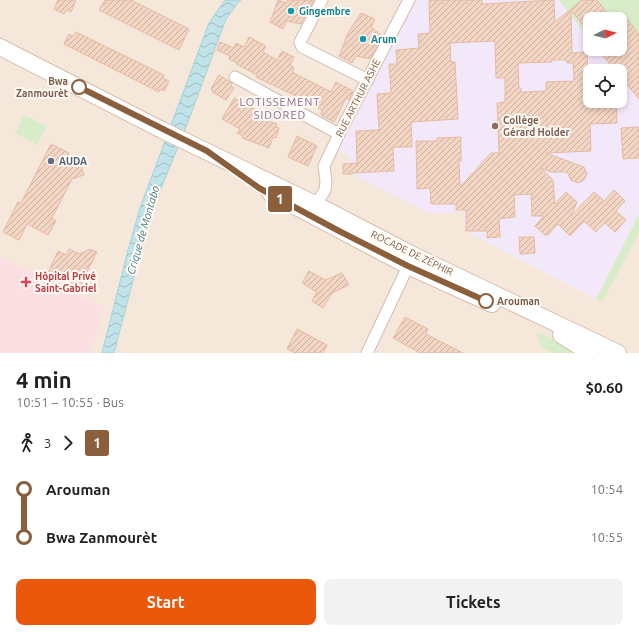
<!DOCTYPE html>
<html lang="en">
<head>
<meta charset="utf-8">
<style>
  :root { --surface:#fff; --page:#f2f2f2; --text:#202124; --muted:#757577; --accent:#ea580c }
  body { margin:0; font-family:Ubuntu,sans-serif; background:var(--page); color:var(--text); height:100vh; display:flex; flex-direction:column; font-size:15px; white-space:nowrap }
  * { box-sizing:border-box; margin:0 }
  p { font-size:13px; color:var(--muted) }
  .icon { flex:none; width:22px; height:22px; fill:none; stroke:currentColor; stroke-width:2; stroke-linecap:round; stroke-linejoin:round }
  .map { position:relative; height:353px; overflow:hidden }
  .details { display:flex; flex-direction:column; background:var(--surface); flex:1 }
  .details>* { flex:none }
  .badge { padding:0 8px; border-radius:3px; font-size:14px; line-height:26px }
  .needle { width:26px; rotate:84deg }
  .tools { position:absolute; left:583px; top:12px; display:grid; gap:8px }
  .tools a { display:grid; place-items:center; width:44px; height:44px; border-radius:8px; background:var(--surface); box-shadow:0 2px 6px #0003; font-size:20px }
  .map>.badge { position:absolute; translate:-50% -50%; box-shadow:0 0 0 2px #fff }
  .legs { display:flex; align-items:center; gap:6px; height:44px; padding:0 16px; font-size:13px }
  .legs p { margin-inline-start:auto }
  .headline { display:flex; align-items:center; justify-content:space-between; height:68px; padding:0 16px }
  h1 { font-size:22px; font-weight:700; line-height:30px }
  .action { display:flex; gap:8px; margin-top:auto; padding:8px 16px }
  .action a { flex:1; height:46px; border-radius:8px; background:var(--accent); color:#fff; font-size:16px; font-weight:700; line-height:46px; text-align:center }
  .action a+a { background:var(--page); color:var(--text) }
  ul { padding:0 16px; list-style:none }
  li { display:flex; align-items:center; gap:14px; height:48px; font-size:15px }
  li i { display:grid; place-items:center; width:6px; height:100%; margin:0 5px; background:currentColor }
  li i::after { content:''; width:10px; height:10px; margin:-5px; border:3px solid; border-radius:50%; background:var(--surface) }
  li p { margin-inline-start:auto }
  li:first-child i { background:linear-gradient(#0000 50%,currentColor 0) }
  li:last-child i { background:linear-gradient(currentColor 50%,#0000 0) }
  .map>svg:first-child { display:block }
  .residential { fill:#f5e8da; fill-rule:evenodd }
  .education { fill:#f3e8fa }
  .medical { fill:#fbdfe3 }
  .grass { fill:#d8ecc9 }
  .water { fill:url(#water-waves); stroke:#a5d3da }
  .building { fill:url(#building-hatch); stroke:#e6bba3; fill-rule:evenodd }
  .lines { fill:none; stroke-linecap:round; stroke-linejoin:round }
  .minor-casing { stroke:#d1beb0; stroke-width:13 }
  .secondary-casing { stroke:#d6c0b0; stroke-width:18 }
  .minor { stroke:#fff; stroke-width:11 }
  .secondary { stroke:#fff; stroke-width:16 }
  .line-1-casing { stroke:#fff; stroke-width:9 }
  .line-1 { stroke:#8b5e3c; stroke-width:6 }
  .culture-dot { fill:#0f9aa8; stroke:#fffaf3; stroke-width:1.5 }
  .stop-1-dot { fill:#fff; stroke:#8b5e3c; stroke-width:2 }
  .education-dot { fill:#8d6e63; stroke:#fffaf3; stroke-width:1.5 }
  .service-dot { fill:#5c6f8a; stroke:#fffaf3; stroke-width:1.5 }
  .health-dot { fill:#e0444e; stroke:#fffaf3; stroke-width:1.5 }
  .labels { text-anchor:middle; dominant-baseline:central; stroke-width:4; stroke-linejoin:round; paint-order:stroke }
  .culture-label { font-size:10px; font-weight:bold; fill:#0d838f; stroke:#fffaf3; text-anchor:start }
  .stop-label { font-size:10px; font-weight:bold; fill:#7a5c4d; stroke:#fffaf3; text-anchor:end }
  .street-label { font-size:10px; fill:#7a5c4d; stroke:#fffaf3 }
  .education-label { font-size:10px; font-weight:bold; fill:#785e54; stroke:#fffaf3; text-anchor:start }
  .service-label { font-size:10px; font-weight:bold; fill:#4e5e75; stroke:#fffaf3; text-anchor:start }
  .health-label { font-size:10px; font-weight:bold; fill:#be3a42; stroke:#fffaf3; text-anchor:start }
  .neighbourhood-label { font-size:11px; letter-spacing:1px; fill:#846695; stroke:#fffaf3 }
  .water-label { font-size:11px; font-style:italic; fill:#437c86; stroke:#fffaf3 }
</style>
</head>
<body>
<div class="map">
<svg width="639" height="353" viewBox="0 0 639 353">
  <defs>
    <pattern id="water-waves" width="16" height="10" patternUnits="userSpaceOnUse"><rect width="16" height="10" fill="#bfe3e8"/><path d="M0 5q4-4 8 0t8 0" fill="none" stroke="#a0bbbe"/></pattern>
    <pattern id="building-hatch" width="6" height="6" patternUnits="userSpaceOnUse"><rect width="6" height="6" fill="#f3d5c3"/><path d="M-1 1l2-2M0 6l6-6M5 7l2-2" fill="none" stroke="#cab0a1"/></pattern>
  </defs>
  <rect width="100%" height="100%" fill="#fdf6ec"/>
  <!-- residential -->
  <path class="residential" d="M0,0H639V353H0ZM590,19H620V49H590ZM590,71H620V101H590Z"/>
  <!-- education -->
  <path class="education" d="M416,0H559L590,40V49H597L616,71H590V101H620V76L639,99V215L596,299L465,231L464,211L431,214L352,174L351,164L348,155L338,151Z"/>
  <!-- medical -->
  <path class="medical" d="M0,256L103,307L92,353H0Z"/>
  <!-- grass -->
  <g class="grass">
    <path d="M559,0H639V99L620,76V71H616L597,49H620V19H590V40Z"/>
    <path d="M24,115L47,126L37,145L15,133Z"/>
    <path d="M639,215V233L602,302L596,299Z"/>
    <path d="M536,333C550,335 565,344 576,353H553L542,348Z"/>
  </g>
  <!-- water -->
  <path class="water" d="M225,0H241L237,4L226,19L188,122L160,191L144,239L114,353H102L128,250L140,208L209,23Z"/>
  <!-- building -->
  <g class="building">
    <path d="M58,0H76L71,12L66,10L64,14L54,9Z"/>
    <path d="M105,0H131L189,29L179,50L99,10Z"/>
    <path d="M278,0L286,3L288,0H314L301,24L287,21L283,29L270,22Z"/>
    <path d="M429,0H482V4L554,0L555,22L582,0H597L612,19H590V33L571,10L572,53L587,52L588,79H590V101H616L617,123L590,124L591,151L546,153L584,167L587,174L584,180L578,183L571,180L567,172H550L541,168L553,180L555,204L566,192L577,202L571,216L594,192L604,201L614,190L625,201L616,211L626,220L615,232L605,223L596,232L584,221L570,236L558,224L548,235H545L535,226L544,216H532L531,194L514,195L515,217L499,219L500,237L487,238V231H466V210H456V204H431L430,188L417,189L416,141H437V138L461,137V161H459L460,187L491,153H499L497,103L505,102V78H496L495,41L450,43L451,62H455L458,119L411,122L412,147H393L394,171L352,173V174H343V164L357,163L356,131L379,130L377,94L391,93L389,64H397L396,50L419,48L418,34L430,33ZM551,60H567V63H573L574,81L546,82V91L521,92V88H519L518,63L552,62Z"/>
    <path d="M361,13L375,19L371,27L382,36L370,59L356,56L352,63L339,56L348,33Z"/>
    <path d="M627,19L639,34V99L620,76V71H616L597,49H620V25Z"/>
    <path d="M76,32L164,75L163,78L169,81L164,91L160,89L159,92L64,44L69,34L73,36Z"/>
    <path d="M249,37L266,46L263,52L277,60L282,51L294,57L290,65L294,68L292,72L331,92L336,82L353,91L349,100L346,98L334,122L321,115L322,110L305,101L304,103L295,98L296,96L256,77L257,75L236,64L237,63L229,59L230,56L217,50L220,42L234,48L236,43L244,47Z"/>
    <path d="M219,75L232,83L231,86L234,88L226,100L212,92L213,91L211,89Z"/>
    <path d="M234,98L260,112L257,118L277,124L276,127L279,128L276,138L273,137L269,148L242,138L243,136L237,133L240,129L222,119Z"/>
    <path d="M639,127V158L623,159L621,128Z"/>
    <path d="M297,136L317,146L308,166L288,157Z"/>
    <path d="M51,144L69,153L63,165L79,159L84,175L72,179L52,218L56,221L48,235L27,224L19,240L3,232L18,202L21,203Z"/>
    <path d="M519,237H534L535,253L520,254Z"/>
    <path d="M69,249L80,254L90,249L97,252L80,286L57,275L55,279L47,275L58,251L66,255Z"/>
    <path d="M309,271L325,280L342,273L349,285L332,293L323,308L312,301L317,292L302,283Z"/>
    <path d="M405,317L428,329L426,334L463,353H420L393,338Z"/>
    <path d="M297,329L327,345L323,353H295L287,349Z"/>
  </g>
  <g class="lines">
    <defs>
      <g id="minor">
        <path d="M322,0L300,42L302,47L368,80"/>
        <path d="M235,77L339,134"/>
        <path d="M315,211L320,198L325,190L326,181L324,166L339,134L409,0"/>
        <path d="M367,353L411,260"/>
      </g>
      <g id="secondary">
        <path d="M0,47L162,130L317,205L413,255L618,353"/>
        <path d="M270,193L408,266L492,304"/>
        <path d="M561,335L590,353"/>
      </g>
    </defs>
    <!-- minor casing -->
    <use href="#minor" class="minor-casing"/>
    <!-- secondary casing -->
    <use href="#secondary" class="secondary-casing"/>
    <!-- minor -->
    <use href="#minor" class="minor"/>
    <!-- secondary -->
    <use href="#secondary" class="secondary"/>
  </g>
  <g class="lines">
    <defs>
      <path id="line-1" d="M79,87L207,151L259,188L339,231L408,266L486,301"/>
    </defs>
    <!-- line-1 casing -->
    <use href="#line-1" class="line-1-casing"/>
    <!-- line-1 -->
    <use href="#line-1" class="line-1"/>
  </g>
  <!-- markers -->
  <g class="culture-dot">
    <circle cx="291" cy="11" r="4"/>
    <circle cx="363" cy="39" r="4"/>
  </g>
  <g class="stop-1-dot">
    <circle cx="79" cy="87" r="7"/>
    <circle cx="486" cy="301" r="7"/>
  </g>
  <circle class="education-dot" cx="495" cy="126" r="4"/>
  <circle class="service-dot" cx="51" cy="161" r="4"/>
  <path class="health-dot" d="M24 276h4v4h4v4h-4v4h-4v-4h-4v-4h4z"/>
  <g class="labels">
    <!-- culture labels -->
    <g class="culture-label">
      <text x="299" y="11">Gingembre</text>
      <text x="371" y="39">Arum</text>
    </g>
    <!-- stop labels -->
    <g class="stop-label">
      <text x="68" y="81">Bwa<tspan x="68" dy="12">Zanmourèt</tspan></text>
      <text x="497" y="301" text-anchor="start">Arouman</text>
    </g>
    <!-- street labels -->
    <g class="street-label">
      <text transform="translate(358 98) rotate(-63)">RUE ARTHUR ASHE</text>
      <text transform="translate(412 253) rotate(26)">ROCADE DE ZÉPHIR</text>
    </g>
    <!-- education labels -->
    <g class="education-label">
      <text x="503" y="120">Collège<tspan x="503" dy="12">Gérard Holder</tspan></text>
    </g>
    <!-- service labels -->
    <g class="service-label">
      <text x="59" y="161">AUDA</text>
    </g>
    <!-- health labels -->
    <g class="health-label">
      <text x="35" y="276">Hôpital Privé<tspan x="35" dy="12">Saint-Gabriel</tspan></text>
    </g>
    <!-- neighbourhood labels -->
    <g class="neighbourhood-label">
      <text x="280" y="102">LOTISSEMENT<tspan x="280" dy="13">SIDORED</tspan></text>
    </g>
    <!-- water labels -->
    <g class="water-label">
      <text transform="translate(143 230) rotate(-74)">Crique de Montabo</text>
    </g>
  </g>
</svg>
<div class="tools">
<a><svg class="needle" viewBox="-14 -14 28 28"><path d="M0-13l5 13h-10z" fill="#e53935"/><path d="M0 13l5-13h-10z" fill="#757577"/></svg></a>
<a><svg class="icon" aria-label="locate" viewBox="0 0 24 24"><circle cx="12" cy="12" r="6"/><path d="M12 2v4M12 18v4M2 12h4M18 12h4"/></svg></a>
</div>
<b class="badge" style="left:280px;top:199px;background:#8b5e3c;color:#fff">1</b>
</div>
<section class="details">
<div class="headline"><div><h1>4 min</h1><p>10:51 – 10:55 · Bus</p></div><b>$0.60</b></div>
<div class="legs"><svg class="icon" aria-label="walk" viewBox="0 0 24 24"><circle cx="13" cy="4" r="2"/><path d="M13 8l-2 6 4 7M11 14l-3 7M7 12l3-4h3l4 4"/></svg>3<svg class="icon" aria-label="forward" viewBox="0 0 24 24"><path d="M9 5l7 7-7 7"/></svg><b class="badge" style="background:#8b5e3c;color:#fff">1</b></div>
<ul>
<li><i style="color:#8b5e3c"></i><b>Arouman</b><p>10:54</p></li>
<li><i style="color:#8b5e3c"></i><b>Bwa Zanmourèt</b><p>10:55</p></li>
</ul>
<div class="action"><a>Start</a><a>Tickets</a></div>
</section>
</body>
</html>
